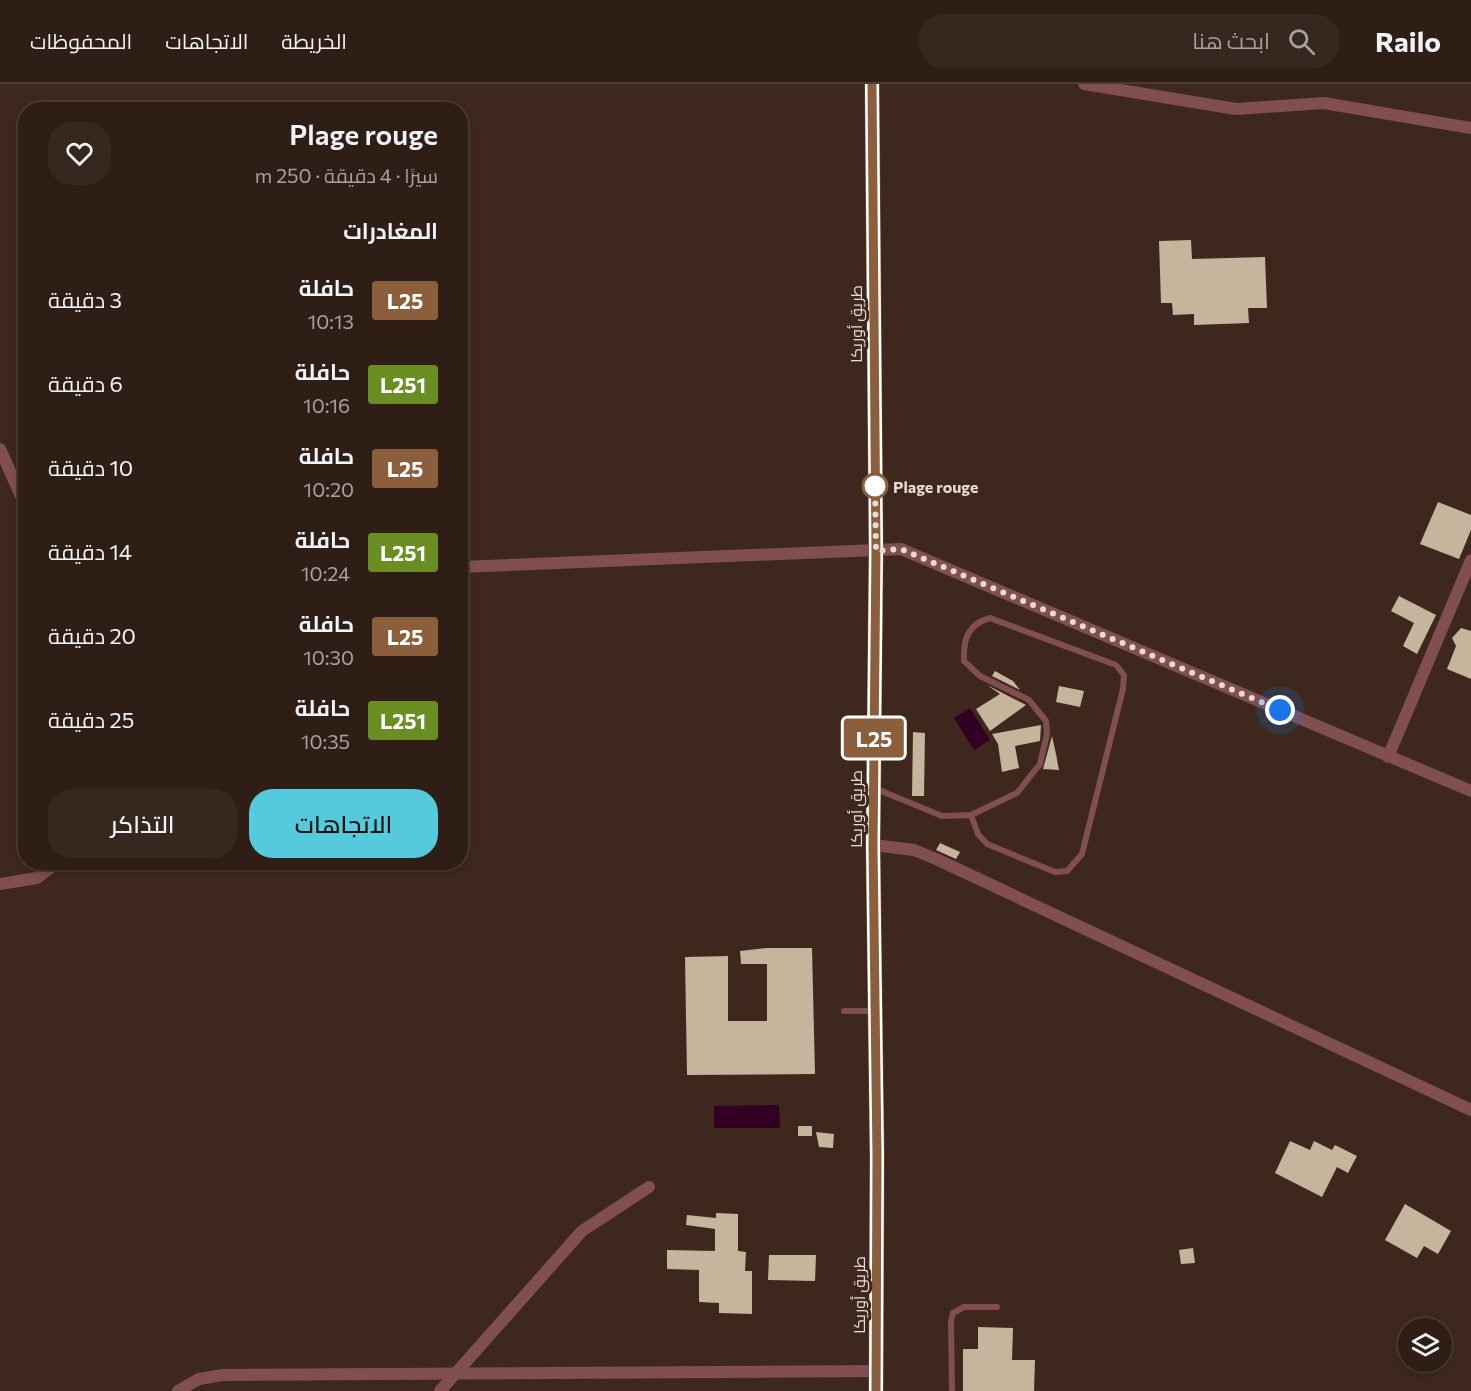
<!DOCTYPE html>
<html lang="ar">
<head>
<meta charset="utf-8">
<style>
  :root { --surface:#2e1e16; --page:#36271f; --text:#f1f3f6; --muted:#a7a2a1; --line:#493c35; --accent:#54cadc }
  body { margin:0; font-family:Commissioner,Cairo,sans-serif; background:var(--page); color:var(--text); direction:rtl; height:100vh; display:flex; flex-direction:column; font-size:22px; white-space:nowrap }
  * { box-sizing:border-box; margin:0 }
  p { font-size:20px; color:var(--muted) }
  .icon { flex:none; width:33px; height:33px; fill:none; stroke:currentColor; stroke-width:2; stroke-linecap:round; stroke-linejoin:round }
  .map { position:relative; flex:1; overflow:hidden; direction:ltr }
  .sheet { position:absolute; left:18px; top:18px; width:450px; height:768px; display:flex; flex-direction:column; background:var(--surface); border-radius:24px; box-shadow:0 3px 9px #0003,0 0 0 2px var(--line); direction:rtl }
  .sheet>* { flex:none }
  .badge { padding:0 12px; border-radius:4px; font-size:21px; line-height:39px }
  .controls { position:absolute; left:1398px; top:1234px; display:grid; gap:12px }
  .controls a { display:grid; place-items:center; width:54px; height:54px; border-radius:50%; background:var(--surface); box-shadow:0 3px 9px #0003,0 0 0 2px var(--line); font-size:30px }
  .you { position:absolute; width:30px; height:30px; margin:-15px; border:4px solid #fff; border-radius:50%; background:#1a73e8; box-shadow:0 0 0 9px #1a73e833 }
  .map>.badge { position:absolute; translate:-50% -50%; box-shadow:0 0 0 3px #fff }
  h2 { padding:0 30px; font-size:22px; line-height:54px }
  .round { display:grid; place-items:center; flex:none; width:63px; height:63px; border-radius:24px; background:var(--page) }
  .overview { display:flex; align-items:center; justify-content:space-between; height:102px; padding:0 30px }
  h1 { font-size:28px; font-weight:600; line-height:45px }
  .primary-button { display:flex; gap:12px; margin-top:auto; padding:12px 30px }
  .primary-button a { flex:1; height:69px; border-radius:24px; background:var(--accent); color:#111; font-size:24px; font-weight:600; line-height:69px; text-align:center }
  .primary-button a+a { background:var(--page); color:var(--text) }
  ul { padding:0; list-style:none }
  li { display:flex; align-items:center; gap:18px; height:84px; padding:0 30px }
  li div { flex:1 }
  li b { display:block; font-size:22px }
  li em { font-style:normal }
  li .badge { min-width:66px; font-weight:700; text-align:center }
  header { display:flex; align-items:center; gap:36px; box-sizing:border-box; height:84px; padding:0 30px; background:var(--surface); border-bottom:2px solid var(--line) }
  header strong { font-size:28px }
  nav { display:flex; gap:33px; margin-inline-start:auto; font-size:21px }
  .search { width:420px; height:54px; background:var(--page); display:flex; align-items:center; gap:15px; box-sizing:border-box; padding:0 21px; border-radius:24px; color:var(--muted); font-size:22px }
  .map>svg:first-child { display:block }
  .water { fill:#310022 }
  .building { fill:#c4b59c }
  .lines { fill:none; stroke-linecap:round; stroke-linejoin:round }
  .service { stroke:#814f52; stroke-width:6 }
  .minor { stroke:#814f52; stroke-width:12 }
  .tertiary { stroke:#814f52; stroke-width:15 }
  .line-casing { stroke:#fff; stroke-width:14 }
  .line { stroke:#8b5e3c; stroke-width:9 }
  .walk { stroke:#e9dad3; stroke-width:6; stroke-dasharray:0 10.8 }
  .stop-dot { fill:#fff; stroke:#8b5e3c; stroke-width:3 }
  .labels { text-anchor:middle; dominant-baseline:central; stroke-width:6; stroke-linejoin:round; paint-order:stroke }
  .street-label { font-size:16px; fill:#e9dad3; stroke:#3e281d }
  .stop-label { font-size:16px; font-weight:bold; fill:#e9dad3; stroke:#3e281d; text-anchor:start }
</style>
</head>
<body>
<header>
<strong>Railo</strong>
<div class="search"><svg class="icon" aria-label="search" viewBox="0 0 24 24"><circle cx="10" cy="10" r="6"/><path d="M15 15l6 6"/></svg>ابحث هنا</div>
<nav><a>الخريطة</a><a>الاتجاهات</a><a>المحفوظات</a></nav>
</header>
<div class="map">
<svg width="1471" height="1307" viewBox="0 0 1471 1307">
  <rect width="100%" height="100%" fill="#3e281d"/>
  <!-- water -->
  <g class="water">
    <path d="M970,624L990,656L974,666L954,634Z"/>
    <path d="M779,1021L780,1044H714V1022Z"/>
  </g>
  <!-- building -->
  <g class="building">
    <path d="M1191,156L1192,175L1265,173L1267,224H1248L1249,239L1194,241V230L1173,231L1172,219H1161L1159,157Z"/>
    <path d="M1438,418L1471,431V446L1459,475L1420,460Z"/>
    <path d="M1399,512L1436,531L1417,570L1403,562L1414,539L1391,527Z"/>
    <path d="M1461,544L1471,547V595L1447,585L1456,562L1452,554Z"/>
    <path d="M995,587L1013,597L1020,606L992,592Z"/>
    <path d="M987,601L1026,621L990,647L976,625L1000,610Z"/>
    <path d="M1059,602L1084,607L1080,623L1056,618Z"/>
    <path d="M1041,641L1040,657L1015,662L1019,684L1002,688L998,660L992,650Z"/>
    <path d="M913,648L925,649L924,712H912Z"/>
    <path d="M1052,652L1056,670L1059,686L1043,685Z"/>
    <path d="M940,759L960,768L956,775L936,766Z"/>
    <path d="M767,864H812L815,990L687,991L685,873L728,872V937H767V880H741L740,867Z"/>
    <rect x="798" y="1042" width="14" height="10"/>
    <path d="M816,1048L834,1050L833,1064L819,1063Z"/>
    <path d="M1290,1057L1310,1066L1314,1057L1332,1066L1335,1061L1357,1072L1348,1089L1337,1083L1322,1113L1275,1089Z"/>
    <path d="M1405,1120L1451,1147L1438,1170L1424,1162L1417,1174L1385,1156Z"/>
    <path d="M716,1129L738,1130V1167L746,1168L745,1187H752V1230L719,1229V1219L699,1218V1186L667,1185V1166L715,1167V1145L686,1141L687,1131L716,1134Z"/>
    <path d="M1193,1164L1195,1179L1181,1180L1179,1166Z"/>
    <path d="M769,1171H816L815,1197L768,1196Z"/>
    <path d="M978,1243L1013,1244L1012,1276H1035L1034,1307H963V1265H978Z"/>
  </g>
  <g class="lines">
    <!-- service -->
    <g class="service">
      <path d="M874,704L942,732L971,731L1017,709L1040,680L1047,650L1046,637L1029,616L980,592L964,577C963,555 968,540 990,534L1116,581L1124,591L1123,605L1082,770L1067,787L1055,788L987,760L978,750L971,731"/>
      <path d="M844,927H874"/>
      <path d="M952,1307L951,1237L953,1229L964,1223H997"/>
    </g>
    <!-- minor -->
    <g class="minor">
      <path d="M1084,0L1236,25L1324,19L1471,44"/>
      <path d="M0,365L26,423"/>
      <path d="M460,483L901,465L1471,707"/>
      <path d="M1388,673L1471,476"/>
      <path d="M873,761L914,766L936,775L1471,1026"/>
      <path d="M0,800L37,794L58,778"/>
      <path d="M178,1307L199,1295L223,1291L875,1287"/>
      <path d="M440,1307L582,1147L649,1103"/>
    </g>
    <!-- tertiary -->
    <path class="tertiary" d="M872,0L876,467L873,761L877,1072L876,1307"/>
  </g>
  <g class="lines">
    <defs>
      <path id="line" d="M872,0L876,467L873,761L877,1072L876,1307"/>
    </defs>
    <!-- line casing -->
    <use href="#line" class="line-casing"/>
    <!-- line -->
    <use href="#line" class="line"/>
    <!-- walk -->
    <path class="walk" d="M875,402V400L876,467L901,465L1280,626"/>
  </g>
  <!-- markers -->
  <circle class="stop-dot" cx="875" cy="402" r="12"/>
  <g class="labels">
    <!-- street labels -->
    <g class="street-label">
      <text transform="translate(855 240) rotate(-90)">طريق أوريكا</text>
      <text transform="translate(855 725) rotate(-90)">طريق أوريكا</text>
      <text transform="translate(858 1211) rotate(-90)">طريق أوريكا</text>
    </g>
    <!-- stop labels -->
    <g class="stop-label">
      <text x="893" y="402">Plage rouge</text>
    </g>
  </g>
</svg>
<div class="controls">
<a><svg class="icon" aria-label="layers" viewBox="0 0 24 24"><path d="M12 4l9 5-9 5-9-5zM3 14l9 5 9-5"/></svg></a>
</div>
<div class="you" style="left:1280px;top:626px"></div>
<b class="badge" style="left:874px;top:654px;background:#8b5e3c;color:#fff">L25</b>
<section class="sheet">
<div class="overview"><div><h1>Plage rouge</h1><p>سيرًا · 4 دقيقة · 250 m</p></div><a class="round"><svg class="icon" aria-label="heart" viewBox="0 0 24 24"><path d="M12 20l-8-8c-3-5 5-10 8-4 3-6 11-1 8 4z"/></svg></a></div>
<h2>المغادرات</h2>
<ul>
<li><span class="badge" style="background:#8b5e3c;color:#fff">L25</span><div><b>حافلة</b><p>10:13</p></div><em>3 دقيقة</em></li>
<li><span class="badge" style="background:#6b8e23;color:#fff">L251</span><div><b>حافلة</b><p>10:16</p></div><em>6 دقيقة</em></li>
<li><span class="badge" style="background:#8b5e3c;color:#fff">L25</span><div><b>حافلة</b><p>10:20</p></div><em>10 دقيقة</em></li>
<li><span class="badge" style="background:#6b8e23;color:#fff">L251</span><div><b>حافلة</b><p>10:24</p></div><em>14 دقيقة</em></li>
<li><span class="badge" style="background:#8b5e3c;color:#fff">L25</span><div><b>حافلة</b><p>10:30</p></div><em>20 دقيقة</em></li>
<li><span class="badge" style="background:#6b8e23;color:#fff">L251</span><div><b>حافلة</b><p>10:35</p></div><em>25 دقيقة</em></li>
</ul>
<div class="primary-button"><a>الاتجاهات</a><a>التذاكر</a></div>
</section>
</div>
</body>
</html>
